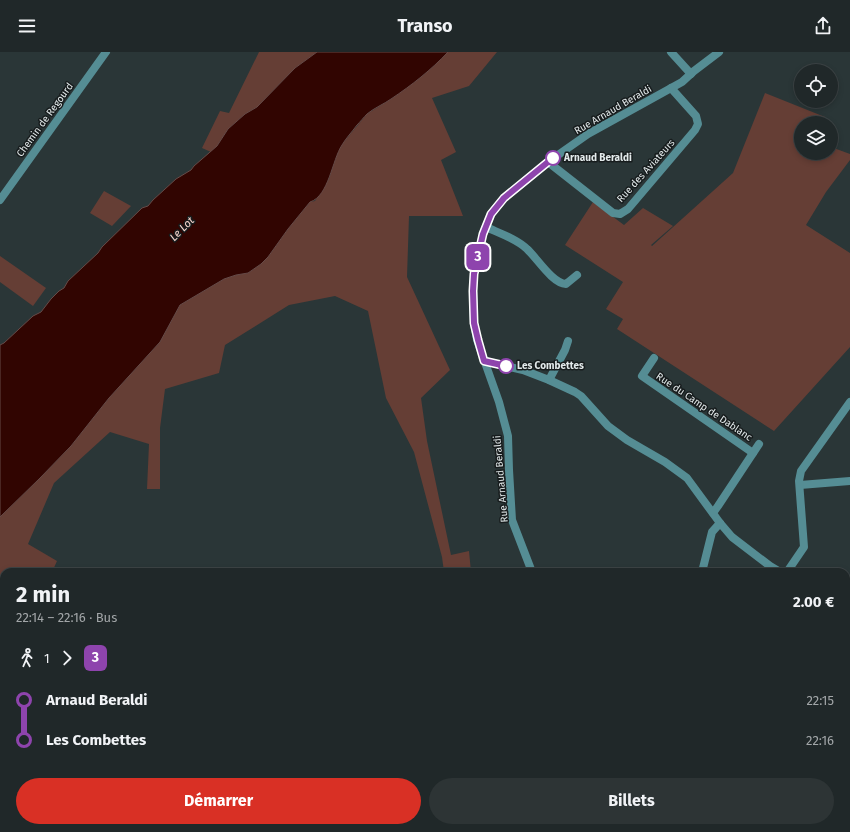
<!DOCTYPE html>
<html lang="fr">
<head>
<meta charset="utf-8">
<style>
  :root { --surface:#202829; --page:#2d3435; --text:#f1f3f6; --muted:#a2a6a8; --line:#3d4446; --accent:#d93025 }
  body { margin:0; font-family:"Fira Sans",sans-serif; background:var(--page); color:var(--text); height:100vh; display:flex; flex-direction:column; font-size:15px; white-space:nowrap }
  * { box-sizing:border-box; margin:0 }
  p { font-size:13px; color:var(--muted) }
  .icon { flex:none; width:22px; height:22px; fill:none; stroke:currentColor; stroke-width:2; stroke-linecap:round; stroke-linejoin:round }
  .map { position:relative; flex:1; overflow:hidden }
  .panel { position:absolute; left:0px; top:516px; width:850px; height:264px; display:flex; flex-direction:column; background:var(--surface); border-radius:12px 12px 0 0; box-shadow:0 2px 6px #0003,0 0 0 1px var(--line) }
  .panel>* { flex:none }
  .badge { padding:0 8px; border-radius:6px; font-size:14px; line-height:26px }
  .buttons { position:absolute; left:794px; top:12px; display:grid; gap:8px }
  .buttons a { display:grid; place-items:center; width:44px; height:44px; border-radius:50%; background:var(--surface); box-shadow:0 2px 6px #0003,0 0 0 1px var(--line); font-size:20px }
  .map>.badge { position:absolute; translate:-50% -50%; box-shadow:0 0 0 2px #fff }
  .legs { display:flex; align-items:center; gap:6px; height:44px; padding:0 16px; font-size:13px }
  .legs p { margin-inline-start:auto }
  .head { display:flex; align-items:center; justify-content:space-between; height:68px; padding:0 16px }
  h1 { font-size:22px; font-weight:700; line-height:30px }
  .button { display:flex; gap:8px; margin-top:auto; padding:8px 16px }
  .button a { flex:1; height:46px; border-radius:24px; background:var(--accent); color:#fff; font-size:16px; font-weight:700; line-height:46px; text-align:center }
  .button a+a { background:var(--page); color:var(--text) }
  ul { padding:0 16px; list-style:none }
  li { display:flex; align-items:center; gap:14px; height:40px; font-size:15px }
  li i { display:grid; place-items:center; width:6px; height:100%; margin:0 5px; background:currentColor }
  li i::after { content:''; width:10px; height:10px; margin:-5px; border:3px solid; border-radius:50%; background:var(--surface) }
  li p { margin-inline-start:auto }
  li:first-child i { background:linear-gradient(#0000 50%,currentColor 0) }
  li:last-child i { background:linear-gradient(currentColor 50%,#0000 0) }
  header { display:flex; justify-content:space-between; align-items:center; height:52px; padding:0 16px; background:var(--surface); font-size:18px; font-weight:700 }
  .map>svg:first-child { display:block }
  .green { fill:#653e35 }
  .water { fill:#310501; stroke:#664a47 }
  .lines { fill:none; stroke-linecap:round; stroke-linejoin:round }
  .minor { stroke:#558d94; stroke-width:8 }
  .line-1-casing { stroke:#fff; stroke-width:9 }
  .line-1 { stroke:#8e44ad; stroke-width:6 }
  .stop-1-dot { fill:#fff; stroke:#8e44ad; stroke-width:2 }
  .labels { text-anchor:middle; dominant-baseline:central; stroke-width:3; stroke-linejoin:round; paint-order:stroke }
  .street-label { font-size:10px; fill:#e3eaeb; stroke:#171c1d }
  .stop-label { font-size:10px; font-weight:bold; fill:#e3eaeb; stroke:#171c1d; text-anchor:start }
  .water-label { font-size:11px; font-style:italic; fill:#fbd8d0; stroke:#171c1d }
</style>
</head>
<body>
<header><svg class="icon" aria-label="menu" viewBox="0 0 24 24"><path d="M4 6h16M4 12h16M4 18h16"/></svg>Transo<svg class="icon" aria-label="share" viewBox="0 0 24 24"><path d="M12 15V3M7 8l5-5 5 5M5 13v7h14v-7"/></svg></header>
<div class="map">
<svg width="850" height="780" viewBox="0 0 850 780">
  <rect width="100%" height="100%" fill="#2a3637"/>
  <!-- green -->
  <g class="green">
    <path d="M259,0H317L295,16L257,55L245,62L228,77L217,94L211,100L202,96L220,59L229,61Z"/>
    <path d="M448,0H497L469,34L432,46L456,100L441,108L463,164H409L407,225L450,318L421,346L427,389L451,503L469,499L471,520H444L442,505L414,400L386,346L368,259L335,244L289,253L225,293L219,321L165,337L160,376V437H147L149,392L110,380L54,431L28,492L57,509L52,520H4V661L0,668V465L40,426L71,394L109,346L160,290L180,253L224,227L236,223L248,221L261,212L268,205L288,177L310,150L315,149L329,127L338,99L343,91L367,62L391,47L420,26L436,12Z"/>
    <path d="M765,41L825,65L823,71H801V101H831V95L850,102V108L826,140L806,173L850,201V295L774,379L617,277L623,267L606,257L623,230L565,193L593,150L624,173L643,156L673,174L651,193L652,194L733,121Z"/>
    <path d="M104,139L131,154L112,174L90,161Z"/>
    <path d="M0,204L46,236L33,254L0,230Z"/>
    <path d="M0,714L4,716V776H86L84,780H0Z"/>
    <path d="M539,776H654L651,780H544Z"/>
  </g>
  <!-- water -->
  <path class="water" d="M317,0H448C431,18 412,33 391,47C384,52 374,56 367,62C364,65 360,70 357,73C352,80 346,86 342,93C332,108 329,144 310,150L288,177L268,205L261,212L248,221L236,223L224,227L180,253L160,290L109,346L71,394L40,426L0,465V293L4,291L33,264L41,260L51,247L59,239L64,236L68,229L98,201L102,195L142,156L148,154L153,148L176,127L191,118L194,114L217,94L228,77L245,62L257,55L295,16Z"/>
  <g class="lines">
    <!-- minor -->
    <g class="minor">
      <path d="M671,0L691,22"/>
      <path d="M548,110L613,161L620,162L628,157L695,78L698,72L696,64L671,36"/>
      <path d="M0,148L106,0"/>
      <path d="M486,175C499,181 517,187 527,197C537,206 552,231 566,232L577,223"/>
      <path d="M654,306L642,324L753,401"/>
      <path d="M484,309L523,318L549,328L575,340L581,344L608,374L627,388L665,410L687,426L720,471L732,485L770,514L780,520"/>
      <path d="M549,328L565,298L568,289"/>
      <path d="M800,433L850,429"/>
      <path d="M713,461L718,454L759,392"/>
      <path d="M532,520L512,468L509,418L508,384L499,350L477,288L474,271L473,239L474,222L483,182L491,162L504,146L548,110L588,82L682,30L694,19L719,0"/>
      <path d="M702,520L712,480L720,471"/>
      <path d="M787,520L804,495L799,429L801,419L850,350"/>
      <path d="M846,535L850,533"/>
      <path d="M846,555L850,556"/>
      <path d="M846,591L850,581"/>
      <path d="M846,750L850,756"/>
      <path d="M530,776L536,780"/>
    </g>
  </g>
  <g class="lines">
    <defs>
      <path id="line-1" d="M506,314L484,309L478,288L474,271L473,239L474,222L483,182L491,162L504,146L548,110L553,106"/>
    </defs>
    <!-- line-1 casing -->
    <use href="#line-1" class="line-1-casing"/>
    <!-- line-1 -->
    <use href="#line-1" class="line-1"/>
  </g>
  <!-- markers -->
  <g class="stop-1-dot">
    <circle cx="553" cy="106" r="7"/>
    <circle cx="506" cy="314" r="7"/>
  </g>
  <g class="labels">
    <!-- street labels -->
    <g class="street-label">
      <text transform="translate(613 58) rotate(-30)">Rue Arnaud Beraldi</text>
      <text transform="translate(45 68) rotate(-54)">Chemin de Regourd</text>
      <text transform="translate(646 119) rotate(-48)">Rue des Aviateurs</text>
      <text transform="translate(704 355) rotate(34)">Rue du Camp de Dablanc</text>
      <text transform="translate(501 427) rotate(-95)">Rue Arnaud Beraldi</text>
    </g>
    <!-- stop labels -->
    <g class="stop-label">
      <text x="564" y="106">Arnaud Beraldi</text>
      <text x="517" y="314">Les Combettes</text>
    </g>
    <!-- water labels -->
    <g class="water-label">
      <text transform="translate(182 177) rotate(-45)">Le Lot</text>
    </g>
  </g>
</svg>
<div class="buttons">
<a><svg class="icon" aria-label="locate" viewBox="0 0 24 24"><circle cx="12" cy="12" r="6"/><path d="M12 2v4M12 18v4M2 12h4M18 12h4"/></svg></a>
<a><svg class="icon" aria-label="layers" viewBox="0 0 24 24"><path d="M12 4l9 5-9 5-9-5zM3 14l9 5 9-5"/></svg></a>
</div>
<b class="badge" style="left:478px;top:205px;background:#8e44ad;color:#fff">3</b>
<section class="panel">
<div class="head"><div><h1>2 min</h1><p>22:14 – 22:16 · Bus</p></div><b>2.00 €</b></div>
<div class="legs"><svg class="icon" aria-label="walk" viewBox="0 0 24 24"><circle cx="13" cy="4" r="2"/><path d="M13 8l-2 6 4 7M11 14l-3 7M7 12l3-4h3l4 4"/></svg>1<svg class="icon" aria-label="forward" viewBox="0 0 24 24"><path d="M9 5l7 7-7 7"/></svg><b class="badge" style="background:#8e44ad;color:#fff">3</b></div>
<ul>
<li><i style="color:#8e44ad"></i><b>Arnaud Beraldi</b><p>22:15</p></li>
<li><i style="color:#8e44ad"></i><b>Les Combettes</b><p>22:16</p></li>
</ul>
<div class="button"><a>Démarrer</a><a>Billets</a></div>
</section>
</div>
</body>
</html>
